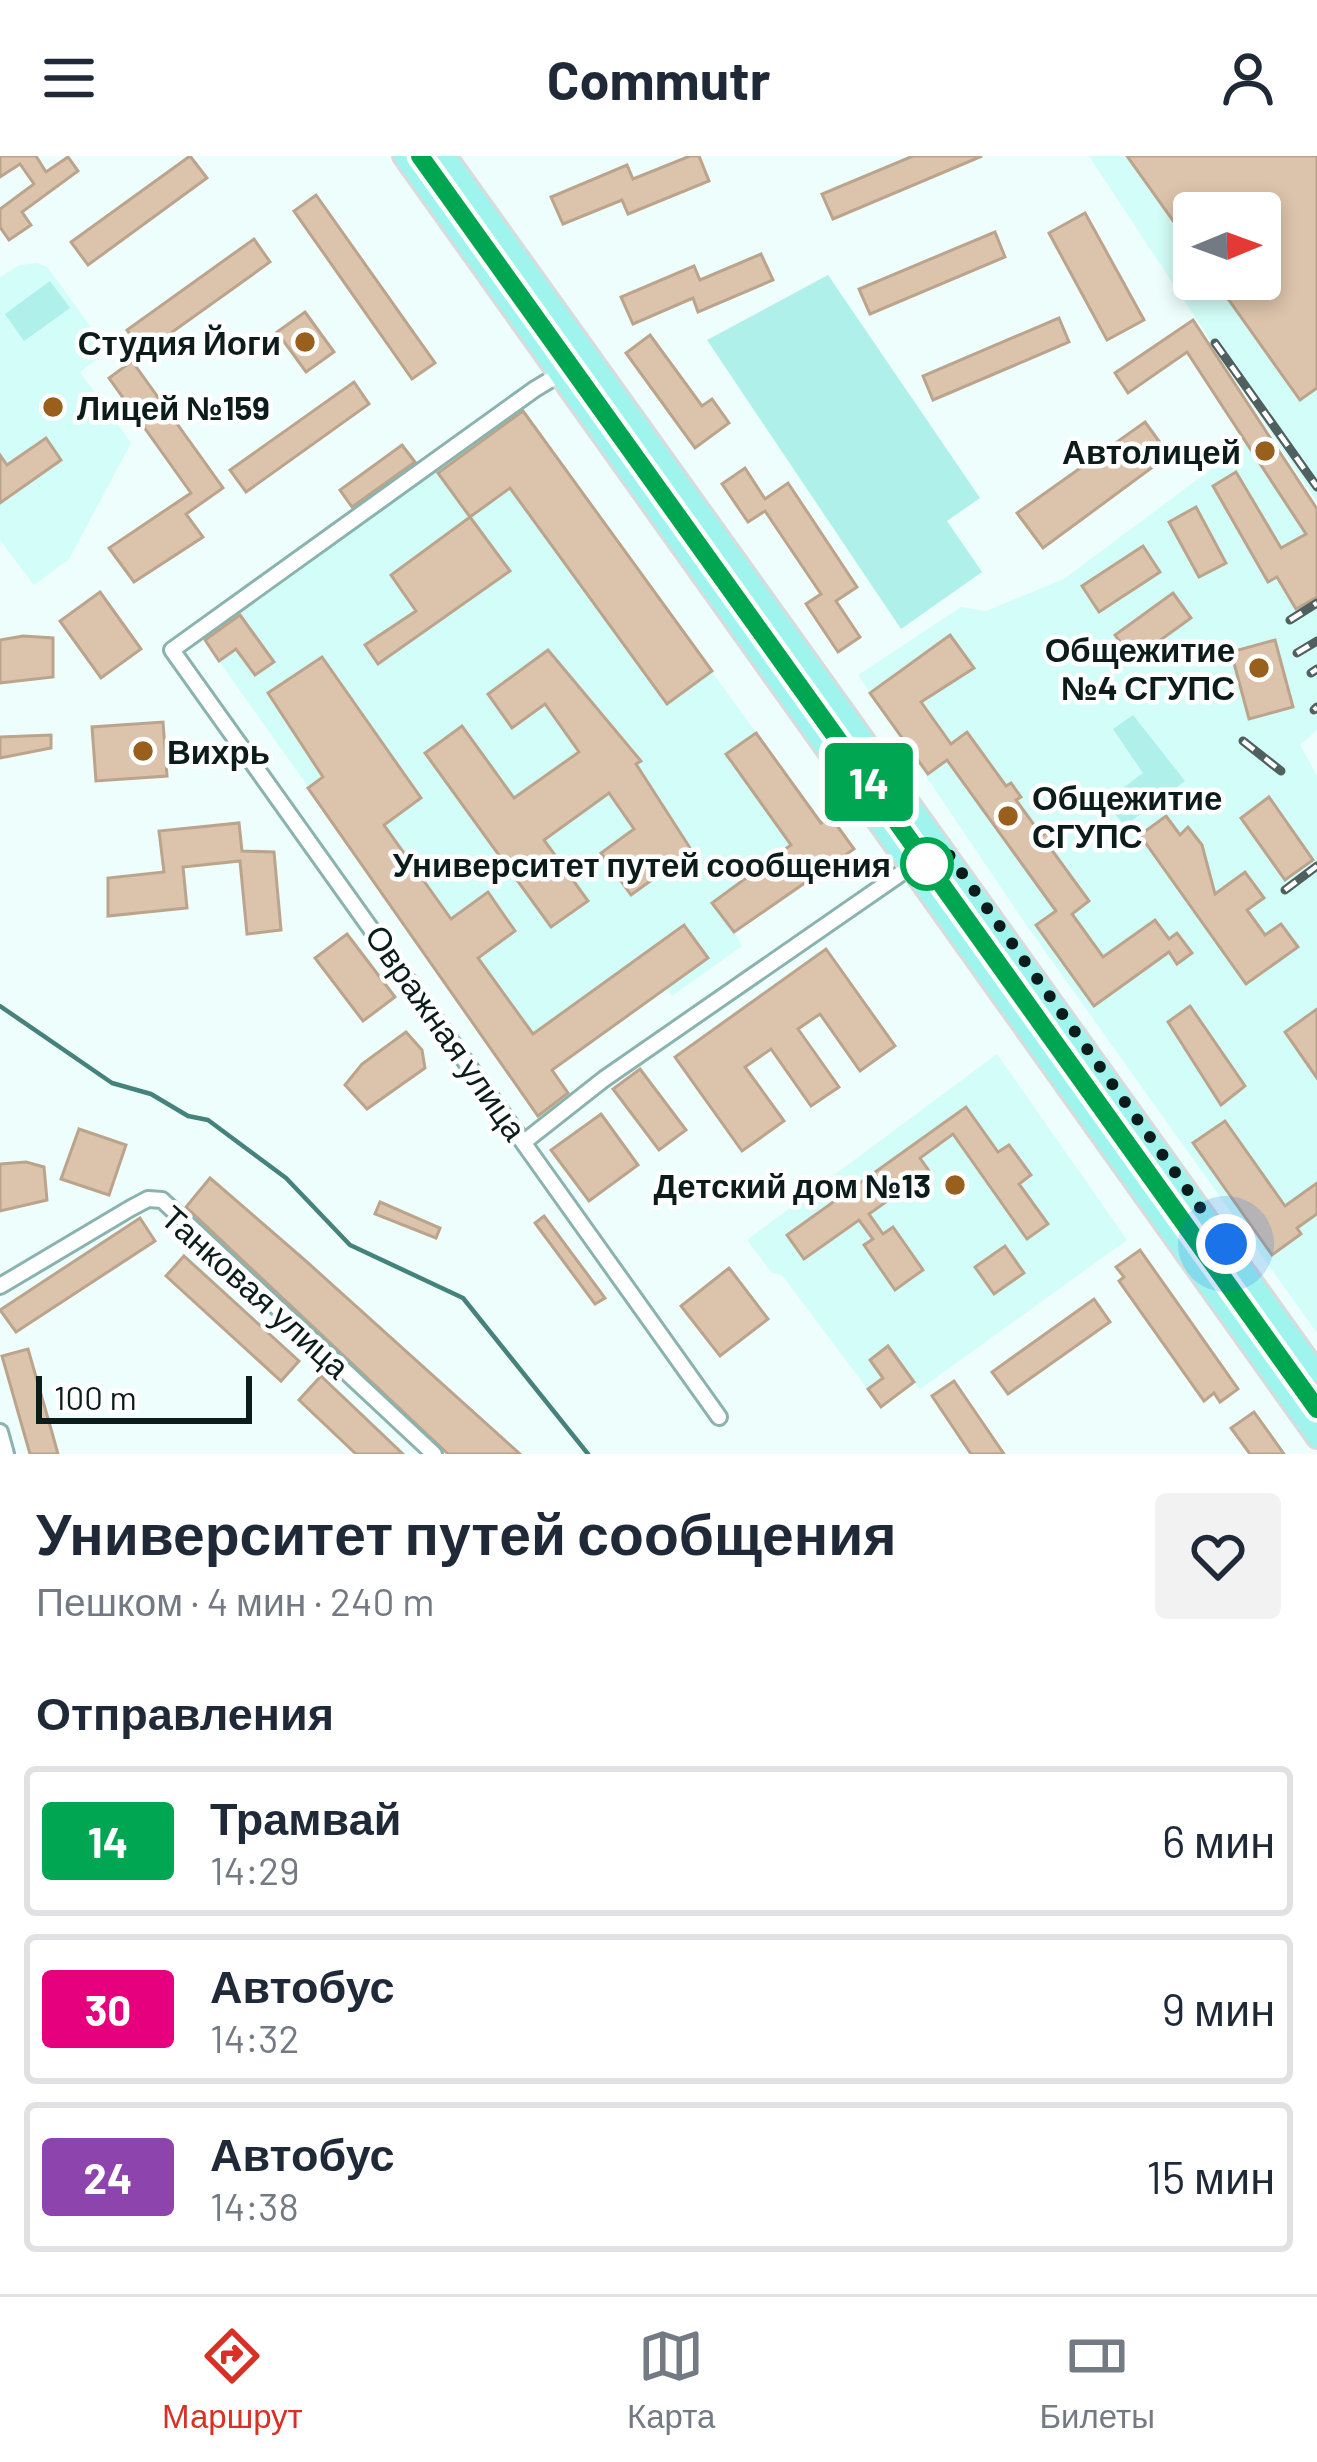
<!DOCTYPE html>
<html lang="ru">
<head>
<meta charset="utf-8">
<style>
  :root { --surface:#fff; --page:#f2f2f3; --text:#1f2937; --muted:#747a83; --line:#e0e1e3; --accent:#d93025 }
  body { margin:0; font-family:Barlow,sans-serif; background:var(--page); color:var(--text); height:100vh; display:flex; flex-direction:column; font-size:45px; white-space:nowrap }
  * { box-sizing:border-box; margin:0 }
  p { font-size:39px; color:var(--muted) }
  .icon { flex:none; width:66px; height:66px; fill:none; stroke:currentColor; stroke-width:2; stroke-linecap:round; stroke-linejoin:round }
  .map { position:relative; height:1298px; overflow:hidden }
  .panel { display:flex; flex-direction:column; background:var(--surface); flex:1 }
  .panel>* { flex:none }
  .badge { padding:0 24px; border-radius:9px; font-size:42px; line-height:78px }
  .needle { width:78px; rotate:89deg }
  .controls { position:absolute; left:1173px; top:36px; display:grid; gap:24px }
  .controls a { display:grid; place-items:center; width:108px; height:108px; border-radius:12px; background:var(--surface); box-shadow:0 6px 18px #0003; font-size:60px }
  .scale { position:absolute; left:36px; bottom:30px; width:216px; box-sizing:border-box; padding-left:12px; border:6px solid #0c1c1a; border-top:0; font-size:33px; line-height:42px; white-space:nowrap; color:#0c1c1a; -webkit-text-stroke:9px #fff; paint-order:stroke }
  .you { position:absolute; width:60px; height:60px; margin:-30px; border:9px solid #fff; border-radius:50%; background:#1a73e8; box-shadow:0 0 0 18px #1a73e833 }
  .map>.badge { position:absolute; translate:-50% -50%; box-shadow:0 0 0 6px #fff }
  h2 { padding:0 36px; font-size:45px; line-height:108px }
  .round { display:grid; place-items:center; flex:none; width:126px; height:126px; border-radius:12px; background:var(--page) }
  .headline { display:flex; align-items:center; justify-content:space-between; height:204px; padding:0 36px }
  h1 { font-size:57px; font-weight:700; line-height:90px }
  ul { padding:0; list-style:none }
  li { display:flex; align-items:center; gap:36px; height:150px; margin:0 24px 18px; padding:0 12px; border:6px solid var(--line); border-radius:12px }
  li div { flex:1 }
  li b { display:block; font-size:45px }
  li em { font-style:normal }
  li .badge { min-width:132px; font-weight:700; text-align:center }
  header { display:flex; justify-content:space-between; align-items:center; height:156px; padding:0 36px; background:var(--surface); font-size:54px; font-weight:700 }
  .dock { display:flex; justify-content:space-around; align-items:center; height:168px; border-top:3px solid var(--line); background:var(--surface); font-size:33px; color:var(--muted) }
  .dock a { display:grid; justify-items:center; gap:6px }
  .dock .selected { color:var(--accent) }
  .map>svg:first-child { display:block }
  .built { fill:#d3fdf8; fill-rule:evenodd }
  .green { fill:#aff1ea }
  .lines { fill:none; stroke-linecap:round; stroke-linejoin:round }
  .stream { stroke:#45827b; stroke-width:4.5 }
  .building { fill:#dcc3ab; stroke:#bca48c; stroke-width:3 }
  .minor-casing { stroke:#8bb3ae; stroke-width:20 }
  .major-casing { stroke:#d8dbda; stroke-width:24 }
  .minor { stroke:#fff; stroke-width:14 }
  .major { stroke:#9ff5ee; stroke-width:18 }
  .tram { stroke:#4f605e; stroke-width:3 }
  .rail-casing { stroke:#4f605e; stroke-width:9 }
  .rail { stroke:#fff; stroke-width:4.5; stroke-dasharray:14; stroke-linecap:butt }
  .line-casing { stroke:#fff; stroke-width:27 }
  .line { stroke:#00a651; stroke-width:18 }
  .walk { stroke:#0c1c1a; stroke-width:12; stroke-dasharray:0 21.6 }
  .poi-dot { fill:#98601c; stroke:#fff; stroke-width:4.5 }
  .stop-dot { fill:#fff; stroke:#00a651; stroke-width:6 }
  .labels { text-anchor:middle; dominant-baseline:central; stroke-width:9; stroke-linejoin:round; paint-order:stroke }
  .poi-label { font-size:33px; font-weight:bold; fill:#0c1c1a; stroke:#fff; text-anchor:end }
  .stop-label { font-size:33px; font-weight:bold; fill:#0c1c1a; stroke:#fff; text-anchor:end }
  .street-label { font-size:33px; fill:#0c1c1a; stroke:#fff }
</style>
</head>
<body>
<header><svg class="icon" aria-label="menu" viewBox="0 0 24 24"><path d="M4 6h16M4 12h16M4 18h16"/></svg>Commutr<svg class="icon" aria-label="person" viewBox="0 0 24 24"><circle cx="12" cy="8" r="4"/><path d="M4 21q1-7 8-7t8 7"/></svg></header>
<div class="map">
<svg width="1317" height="1298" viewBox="0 0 1317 1298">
  <rect width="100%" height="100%" fill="#edfefc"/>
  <!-- built -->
  <g class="built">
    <path d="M1089,0H1317V346ZM1194,57H1260V123H1194Z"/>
    <path d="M38,107L48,112L108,195L80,216L131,287L69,403L34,429L0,384V121L20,109Z"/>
    <path d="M521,253L821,666L830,660L854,693L734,776L742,790L672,840L666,832L552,914L492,890L204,484Z"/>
    <path d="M1245,288L1298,366L1317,353V574L1300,589L1317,620V1177L1027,770L858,519L961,451L986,455L1064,423Z"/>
    <path d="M997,898L1127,1084L920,1233L914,1226L881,1251L782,1119L772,1117L747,1084Z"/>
  </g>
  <!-- green -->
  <g class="green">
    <path d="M828,119L980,342L947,365L982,416L901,473L707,184Z"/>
    <path d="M50,125L70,152L24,185L5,158Z"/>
    <path d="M1133,559L1185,625L1130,666H1122L1104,646L1143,617L1113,573Z"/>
  </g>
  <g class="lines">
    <!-- stream -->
    <path class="stream" d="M0,850L112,927L151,938L188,960L208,964L286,1022L350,1089L463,1142L588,1298"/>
  </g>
  <!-- building -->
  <g class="building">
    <path d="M0,0H36L46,16L68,1L78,15L22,56L31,69L9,84L0,71V53L34,28L20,8L0,21Z"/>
    <path d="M190,0L207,22L88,109L71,86Z"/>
    <path d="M690,0H699L709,25L628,58L622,44L563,68L551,41L627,9L633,23Z"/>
    <path d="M913,0H982L833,63L822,38Z"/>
    <path d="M1127,0H1317V232L1300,244L1214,123H1260V57H1194V94Z"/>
    <path d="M316,39L435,207L412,223L294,55Z"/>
    <path d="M1085,57L1144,164L1107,184L1049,77Z"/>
    <path d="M995,76L1005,101L870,158L859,133Z"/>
    <path d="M254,83L270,106L143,197L127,174Z"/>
    <path d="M761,98L773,124L698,156L693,142L633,168L621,141L694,110L700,124Z"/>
    <path d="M305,156L334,196L306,216L277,176Z"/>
    <path d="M1059,162L1069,186L933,244L923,220Z"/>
    <path d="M1193,164L1317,353V441L1296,453L1277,421L1268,426L1213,330L1236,316L1281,392L1306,378L1187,196L1128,237L1115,217Z"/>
    <path d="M650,179L702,250L712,243L729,267L695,292L626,197Z"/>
    <path d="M132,205L223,332L186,358L203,381L134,426L109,392L191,337L109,222Z"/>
    <path d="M354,226L369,248L246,336L230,314Z"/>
    <path d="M523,255L712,515L667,548L510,332L470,361L438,317Z"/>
    <path d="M1145,266L1169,299L1043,392L1017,357Z"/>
    <path d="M46,282L61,304L0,347V299L7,309Z"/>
    <path d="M402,289L415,306L352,351L340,334Z"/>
    <path d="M745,312L765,343L788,327L857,431L836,445L860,481L838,496L806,448L821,438L765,355L748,366L722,328Z"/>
    <path d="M1196,351L1226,407L1199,421L1169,366Z"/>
    <path d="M470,361L510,415L378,508L365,489L416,455L391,419Z"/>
    <path d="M1143,390L1160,416L1099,456L1082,430Z"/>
    <path d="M100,436L141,493L101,522L60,465Z"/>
    <path d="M1173,437L1191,462L1133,504L1115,479Z"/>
    <path d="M240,459L274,506L255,519L236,493L219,505L205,484Z"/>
    <path d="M950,479L974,512L921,546L951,588L967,576L1006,630L1011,627L1021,641L1016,644L1042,680L1046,677L1056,690L1051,693L1089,745L1072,758L1103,801L1155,764L1169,783L1177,777L1192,797L1177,808L1169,796L1094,850L1036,769L1056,755L947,604L928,618L870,537Z"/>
    <path d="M23,480L53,482V521L0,527V484Z"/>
    <path d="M1275,484L1293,551L1249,563L1231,496Z"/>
    <path d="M548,494L641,605L636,608L692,695L631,739L601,697L634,673L609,637L544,684L588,745L551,771L425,597L462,570L514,642L579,596L545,548L512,572L488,538Z"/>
    <path d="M322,501L421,642L384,669L451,763L488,736L515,775L478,802L533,878L684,769L708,802L552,914L568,937L538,960L308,632L323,621L268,537Z"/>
    <path d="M163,566L167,620L96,625L92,571Z"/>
    <path d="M756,577L821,667L830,660L854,693L734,776L712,747L791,689L726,598Z"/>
    <path d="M51,579V592L0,602V581Z"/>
    <path d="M1269,641L1313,704L1285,724L1241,662Z"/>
    <path d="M1166,660L1180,679L1188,671L1202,689L1215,738L1245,716L1264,742L1247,754L1265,779L1281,768L1298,791L1246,828L1140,679Z"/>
    <path d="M239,667L242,695L274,696L281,774L247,778L240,705L183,711L187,752L108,760V722L164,716L159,675Z"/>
    <path d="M347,778L395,841L363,865L315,802Z"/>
    <path d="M826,793L895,890L860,915L820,858L798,873L839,931L811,950L771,893L745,911L784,965L742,995L675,901Z"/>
    <path d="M1190,850L1245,930L1221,949L1168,866Z"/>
    <path d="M1317,853V922L1285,876Z"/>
    <path d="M406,876L422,894L425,912L367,953L345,929L362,908Z"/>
    <path d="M640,913L686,974L659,994L613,933Z"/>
    <path d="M966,951L998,996L1009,989L1031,1019L1019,1028L1048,1068L1027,1083L953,978L920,1002L929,1015L869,1058L883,1078L893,1071L923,1114L895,1134L864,1089L873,1083L859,1064L804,1103L787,1079Z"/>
    <path d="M601,958L638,1009L589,1045L551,994Z"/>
    <path d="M1225,965L1285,1050L1317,1027V1058L1297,1072L1301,1078L1272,1099L1193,987Z"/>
    <path d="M79,973L126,989L109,1039L61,1023Z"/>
    <path d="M26,1006L44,1011L47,1044L0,1055V1008Z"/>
    <path d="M210,1022L307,1106L520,1298H448L186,1051Z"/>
    <path d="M380,1046L440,1072L436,1082L375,1058Z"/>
    <path d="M544,1060L605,1142L595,1148L535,1067Z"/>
    <path d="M140,1062L155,1085L16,1176L0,1154Z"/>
    <path d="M1005,1090L1024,1117L994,1138L975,1111Z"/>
    <path d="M1140,1094L1238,1233L1220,1246L1214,1237L1204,1245L1119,1125L1124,1121L1116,1111Z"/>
    <path d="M184,1100L299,1205L281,1225L166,1120Z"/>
    <path d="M729,1112L768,1163L720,1200L681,1150Z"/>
    <path d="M1094,1143L1110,1166L1008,1238L992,1216Z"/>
    <path d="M888,1190L914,1226L881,1251L868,1233L883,1222L870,1204Z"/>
    <path d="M28,1193L53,1280L58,1298H30L2,1200Z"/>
    <path d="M321,1220L403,1298H356L299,1244Z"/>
    <path d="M954,1225L1004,1298H971L932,1240Z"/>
    <path d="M1254,1256L1284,1298H1250L1231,1272Z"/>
  </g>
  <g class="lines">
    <defs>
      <g id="minor">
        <path d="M590,200L535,233L172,494L719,1261"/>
        <path d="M524,986L604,923L942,689"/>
        <path d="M0,1130L131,1052L148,1043L162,1044L434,1298"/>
        <path d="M0,1276L6,1298"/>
      </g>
      <g id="major">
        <path d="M403,0L1317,1282"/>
        <path d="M446,0L1317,1216"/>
      </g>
    </defs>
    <!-- minor casing -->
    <use href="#minor" class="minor-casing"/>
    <!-- major casing -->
    <use href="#major" class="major-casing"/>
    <!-- minor -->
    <use href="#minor" class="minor"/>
    <!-- major -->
    <use href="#major" class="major"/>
    <!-- tram -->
    <path class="tram" d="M420,0L1317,1253"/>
    <defs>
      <g id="rail">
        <path d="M1215,187L1317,331"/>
        <path d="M1290,464L1317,447"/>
        <path d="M1297,497L1317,485"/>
        <path d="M1311,517L1317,513"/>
        <path d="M1314,554L1317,551"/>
        <path d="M1243,585L1281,615"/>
        <path d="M1285,734L1317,710"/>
      </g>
    </defs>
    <!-- rail casing -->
    <use href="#rail" class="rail-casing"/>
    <!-- rail -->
    <use href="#rail" class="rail"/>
  </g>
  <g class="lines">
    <defs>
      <path id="line" d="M420,0L1317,1253"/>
    </defs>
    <!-- line casing -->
    <use href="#line" class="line-casing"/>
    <!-- line -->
    <use href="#line" class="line"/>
    <!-- walk -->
    <path class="walk" d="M927,708L923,702L942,689L1226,1088"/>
  </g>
  <!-- markers -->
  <g class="poi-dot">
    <circle cx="305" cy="186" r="12"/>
    <circle cx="53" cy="251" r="12"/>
    <circle cx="1265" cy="295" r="12"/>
    <circle cx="1259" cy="512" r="12"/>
    <circle cx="143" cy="595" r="12"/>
    <circle cx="1008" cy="660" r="12"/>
    <circle cx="955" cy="1029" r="12"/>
  </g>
  <circle class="stop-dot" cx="927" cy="708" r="24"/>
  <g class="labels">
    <!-- poi labels -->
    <g class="poi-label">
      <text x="281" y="186">Студия Йоги</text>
      <text x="77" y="251" text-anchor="start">Лицей №159</text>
      <text x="1241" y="295">Автолицей</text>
      <text x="1235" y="493">Общежитие<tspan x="1235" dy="38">№4 СГУПС</tspan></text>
      <text x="167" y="595" text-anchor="start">Вихрь</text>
      <text x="1032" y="641" text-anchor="start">Общежитие<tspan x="1032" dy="38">СГУПС</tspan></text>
      <text x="931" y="1029">Детский дом №13</text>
    </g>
    <!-- stop labels -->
    <g class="stop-label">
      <text x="891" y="708">Университет путей сообщения</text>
    </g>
    <!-- street labels -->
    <g class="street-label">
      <text transform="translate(447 876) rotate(55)">Овражная улица</text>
      <text transform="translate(256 1135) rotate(42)">Танковая улица</text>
    </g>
  </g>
</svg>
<div class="controls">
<a><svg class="needle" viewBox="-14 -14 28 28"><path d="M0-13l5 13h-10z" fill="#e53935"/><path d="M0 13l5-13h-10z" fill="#747a83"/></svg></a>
</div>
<div class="scale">100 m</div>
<div class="you" style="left:1226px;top:1088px"></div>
<b class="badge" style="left:869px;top:626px;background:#00a651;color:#fff">14</b>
</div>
<section class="panel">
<div class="headline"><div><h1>Университет путей сообщения</h1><p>Пешком · 4 мин · 240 m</p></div><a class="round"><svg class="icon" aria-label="heart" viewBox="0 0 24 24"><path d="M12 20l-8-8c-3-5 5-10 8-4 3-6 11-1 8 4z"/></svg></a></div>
<h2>Отправления</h2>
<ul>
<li><span class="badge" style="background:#00a651;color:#fff">14</span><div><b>Трамвай</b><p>14:29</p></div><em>6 мин</em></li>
<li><span class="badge" style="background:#e6007e;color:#fff">30</span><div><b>Автобус</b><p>14:32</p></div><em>9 мин</em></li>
<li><span class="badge" style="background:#8e44ad;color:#fff">24</span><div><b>Автобус</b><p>14:38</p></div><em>15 мин</em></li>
</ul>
</section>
<nav class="dock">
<a class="selected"><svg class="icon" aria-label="directions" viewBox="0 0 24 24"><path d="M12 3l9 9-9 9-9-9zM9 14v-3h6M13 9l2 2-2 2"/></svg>Маршрут</a>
<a><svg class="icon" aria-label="map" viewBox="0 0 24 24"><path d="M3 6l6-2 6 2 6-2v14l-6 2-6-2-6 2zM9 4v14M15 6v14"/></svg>Карта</a>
<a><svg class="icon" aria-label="tickets" viewBox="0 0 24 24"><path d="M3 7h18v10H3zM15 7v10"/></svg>Билеты</a>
</nav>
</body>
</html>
